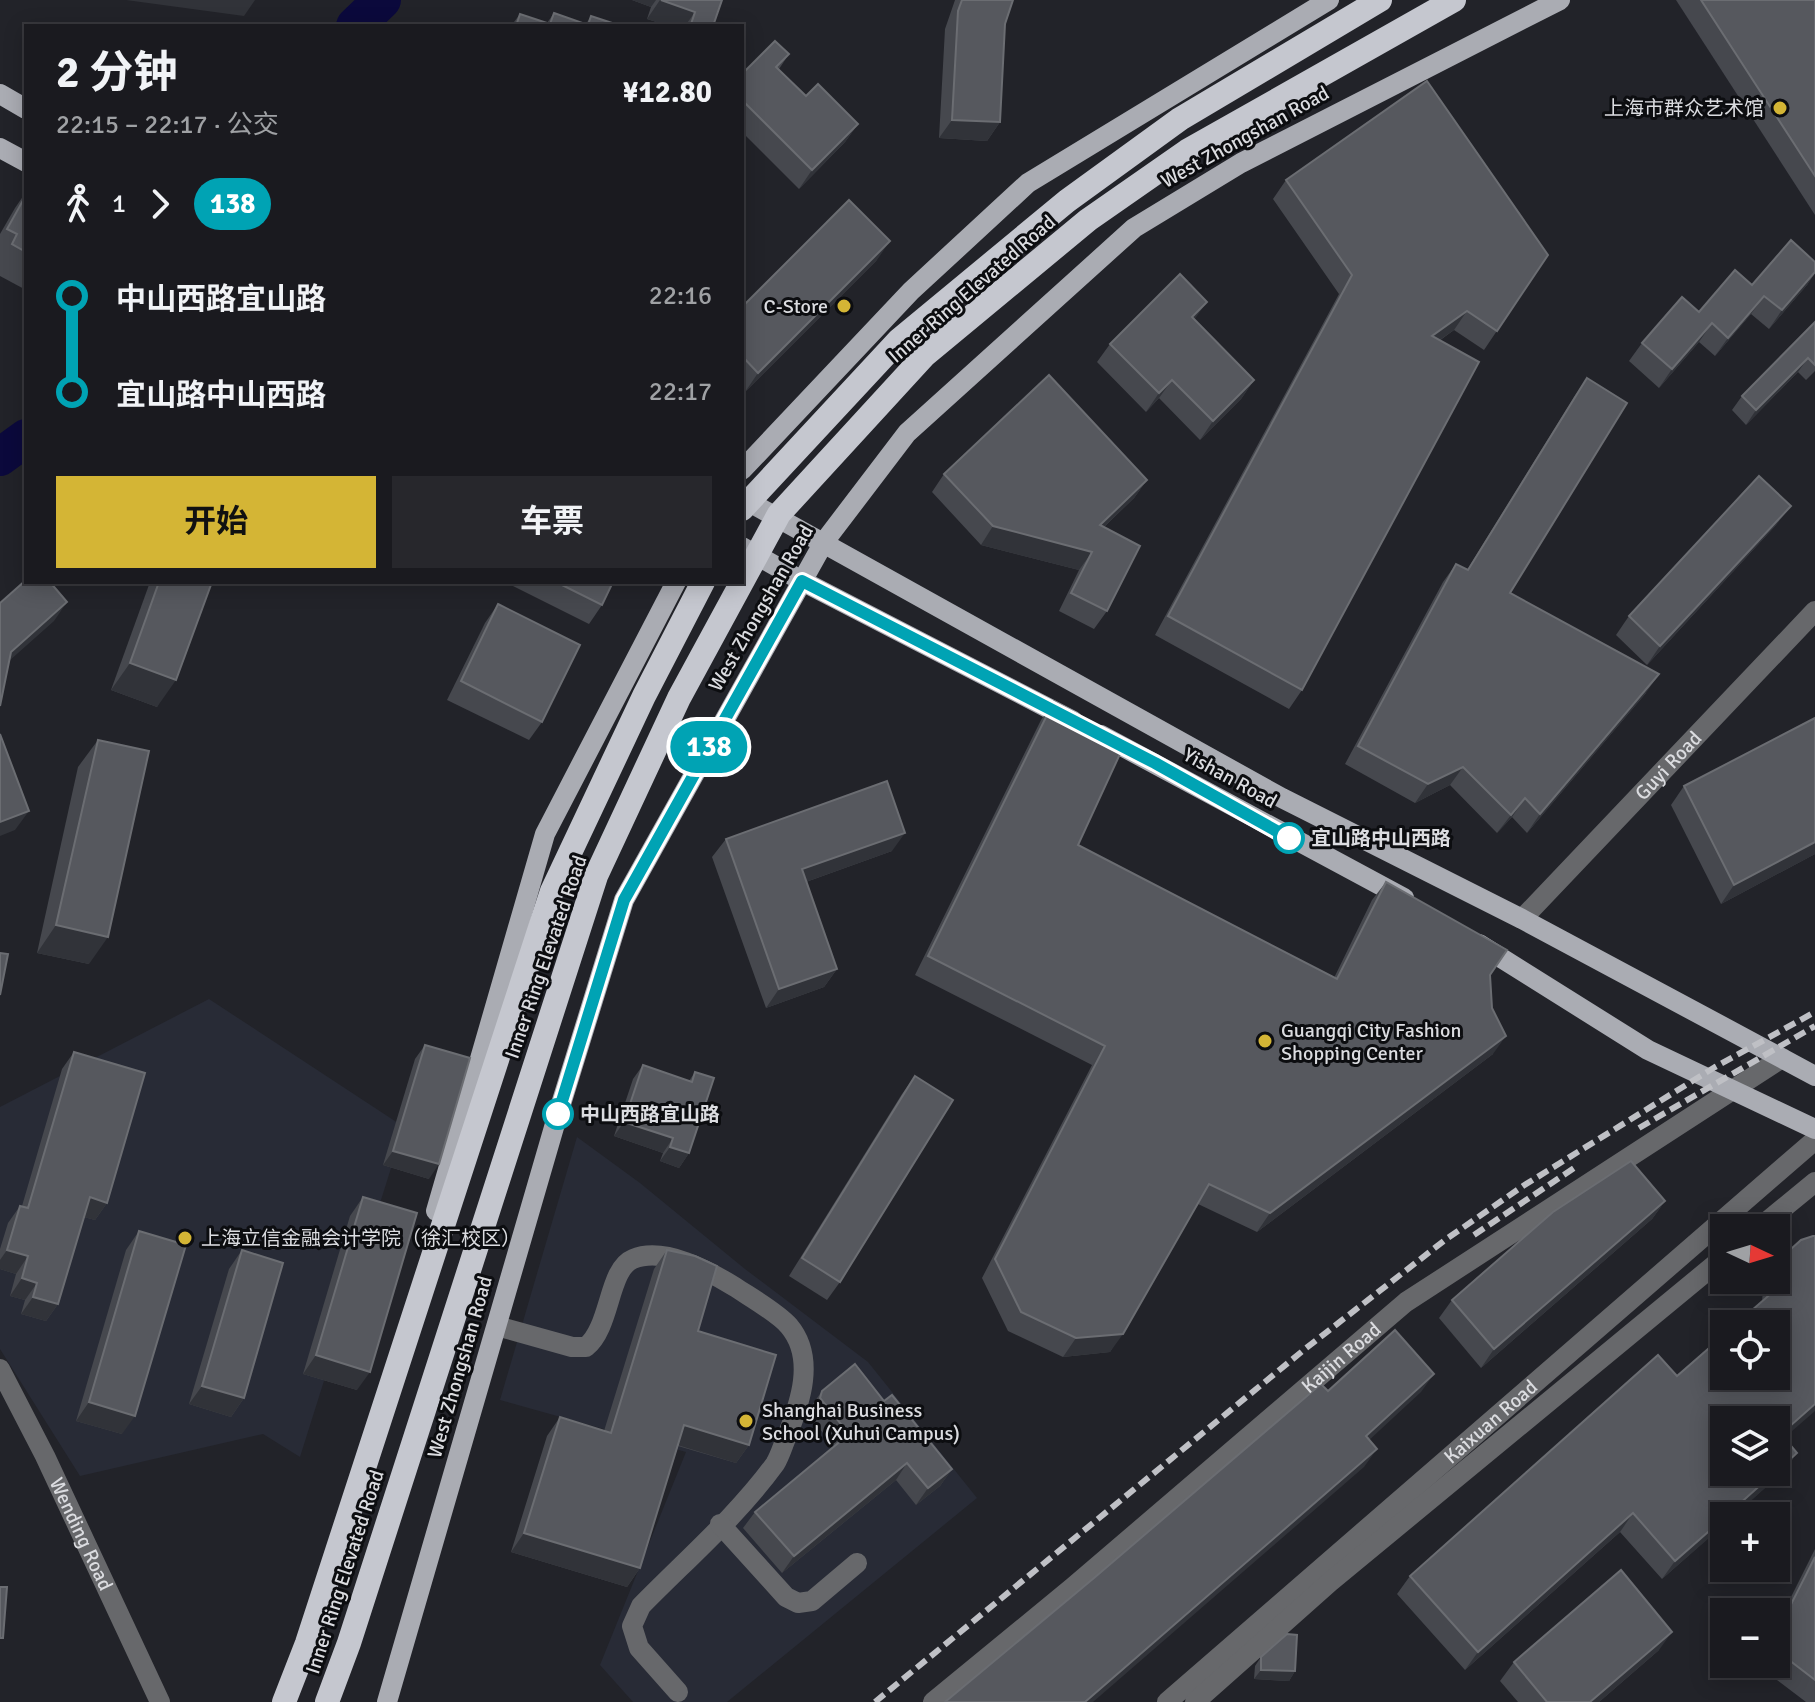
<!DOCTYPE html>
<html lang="zh">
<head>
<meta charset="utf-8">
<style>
  :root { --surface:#1a1a1f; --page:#27272c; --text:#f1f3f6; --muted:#9fa1a4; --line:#38383d; --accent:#d4b535 }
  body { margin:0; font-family:Signika,"Noto Sans SC",sans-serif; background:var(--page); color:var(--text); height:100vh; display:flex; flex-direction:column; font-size:30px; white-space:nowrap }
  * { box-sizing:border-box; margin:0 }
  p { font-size:26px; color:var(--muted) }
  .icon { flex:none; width:44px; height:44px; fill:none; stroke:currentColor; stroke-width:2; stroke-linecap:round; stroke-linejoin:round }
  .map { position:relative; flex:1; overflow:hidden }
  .details { position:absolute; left:24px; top:24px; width:720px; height:560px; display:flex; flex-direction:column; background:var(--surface); border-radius:0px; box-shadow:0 4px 20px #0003,0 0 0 2px var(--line) }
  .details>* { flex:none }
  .badge { padding:0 16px; border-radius:26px; font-size:28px; line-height:52px }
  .needle { width:52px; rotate:94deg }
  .controls { position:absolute; left:1710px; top:1214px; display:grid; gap:16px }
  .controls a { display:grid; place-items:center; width:80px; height:80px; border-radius:0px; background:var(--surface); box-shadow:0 4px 20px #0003,0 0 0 2px var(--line); font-size:40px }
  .map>.badge { position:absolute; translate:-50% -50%; box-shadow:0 0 0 4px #fff }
  .legs { display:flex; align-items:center; gap:12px; height:88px; padding:0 32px; font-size:26px }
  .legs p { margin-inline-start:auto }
  .head { display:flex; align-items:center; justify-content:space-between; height:136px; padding:0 32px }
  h1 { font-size:44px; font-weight:700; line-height:60px }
  .action { display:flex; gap:16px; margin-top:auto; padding:16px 32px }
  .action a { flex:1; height:92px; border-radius:0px; background:var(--accent); color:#111; font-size:32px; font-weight:700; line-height:92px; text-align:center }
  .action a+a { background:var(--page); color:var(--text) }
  ul { padding:0 32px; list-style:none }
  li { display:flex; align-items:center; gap:28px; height:96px; font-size:30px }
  li i { display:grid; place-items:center; width:12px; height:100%; margin:0 10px; background:currentColor }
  li i::after { content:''; width:20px; height:20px; margin:-10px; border:6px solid; border-radius:50%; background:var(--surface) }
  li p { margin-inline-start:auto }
  li:first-child i { background:linear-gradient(#0000 50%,currentColor 0) }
  li:last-child i { background:linear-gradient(currentColor 50%,#0000 0) }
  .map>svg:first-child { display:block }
  .built { fill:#282b36 }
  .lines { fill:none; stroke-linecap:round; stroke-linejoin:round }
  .river { stroke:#0b093c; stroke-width:38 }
  .minor { stroke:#67686b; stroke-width:20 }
  .major { stroke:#aaacb3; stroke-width:20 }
  .rail { stroke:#bfc0c5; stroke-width:6; stroke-dasharray:12 6; stroke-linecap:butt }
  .highway-bridge { stroke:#c5c7cf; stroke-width:24 }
  .wall { fill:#46484e }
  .shaded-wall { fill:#313339 }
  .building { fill:#56585e; stroke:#6b6d72; stroke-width:2 }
  .line-1-casing { stroke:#fff; stroke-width:18 }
  .line-1 { stroke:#00a3b4; stroke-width:12 }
  .poi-dot { fill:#d4b535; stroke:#0c0d10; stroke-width:3 }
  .stop-1-dot { fill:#fff; stroke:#00a3b4; stroke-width:4 }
  .labels { text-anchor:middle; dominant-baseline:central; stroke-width:6; stroke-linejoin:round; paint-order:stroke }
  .poi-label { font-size:20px; fill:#dbdce0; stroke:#0c0d10; text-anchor:start }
  .street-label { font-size:20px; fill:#dbdce0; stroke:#0c0d10 }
  .stop-label { font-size:20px; font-weight:bold; fill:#dbdce0; stroke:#0c0d10; text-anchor:start }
</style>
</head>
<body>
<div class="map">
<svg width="1815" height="1702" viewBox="0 0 1815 1702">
  <rect width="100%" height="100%" fill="#222329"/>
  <!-- built -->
  <g class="built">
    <path d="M209,999L404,1127L300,1457L263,1434L80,1476L0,1349V1107Z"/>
    <path d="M577,1137L640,1183L745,1269L868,1362L977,1498L727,1702H633L600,1665L686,1452L500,1400Z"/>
  </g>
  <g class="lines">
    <!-- river -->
    <g class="river">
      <path d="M355,26L382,0"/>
      <path d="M0,457L26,438"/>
    </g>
    <!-- minor -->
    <g class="minor">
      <path id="s1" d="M1522,919L1815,611"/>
      <path d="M1759,1228L1815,1182"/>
      <path d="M497,1326L572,1347H586C611,1327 608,1269 633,1259C664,1246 709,1271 735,1287C750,1297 778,1313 789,1326C816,1358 800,1403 787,1436C783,1445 780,1456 775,1464C738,1515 685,1561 641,1606L632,1626L639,1648L678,1692"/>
      <path id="s2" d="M0,1369L45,1456L160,1702"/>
      <path d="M720,1524L786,1597L798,1603L812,1601L857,1563"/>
      <path id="s3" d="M933,1702L1073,1587L1406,1302L1782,1058"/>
      <path id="s4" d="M1167,1702L1815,1140"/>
      <path d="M1195,1702L1330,1582L1724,1257"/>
    </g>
    <!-- major -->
    <g class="major">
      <path d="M0,94L26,109"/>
      <path d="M0,148L26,162"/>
      <path d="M742,470L911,291L1028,183L1329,0"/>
      <path d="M742,498L1282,798L1522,919L1815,1076"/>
      <path d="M742,547L802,581L1073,721"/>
      <path d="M1101,735L1404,898"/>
      <path d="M1479,944L1648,1050L1815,1129"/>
      <path d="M436,1211L545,834L676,582"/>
      <path d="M387,1702L557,1117L624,900L824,542L907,433L1134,228L1241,163L1560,0"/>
    </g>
    <!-- rail -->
    <g class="rail">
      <path d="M1639,1128L1815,1026"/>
      <path d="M1474,1235L1574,1168"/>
      <path d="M875,1702L1305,1349L1445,1240L1523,1186L1715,1067L1815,1012"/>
    </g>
    <!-- highway-bridge -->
    <g class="highway-bridge">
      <path d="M742,509L899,340L1067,201L1180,119L1380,0"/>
      <path d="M284,1702L307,1643L552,891L644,696L703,582"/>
      <path d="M327,1702L349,1643L596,876L679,698L779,514L925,355L1088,220L1187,151L1454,0"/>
    </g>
  </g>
  <!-- wall -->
  <g class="wall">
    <path d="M632,0H722L713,26H669L647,19L651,7Z"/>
    <path d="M955,0H1013L1005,24L1000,122L987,141L939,138L945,29Z"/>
    <path d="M1676,0H1815V215Z"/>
    <path d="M554,13L586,24L591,16L611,26H511L520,14L547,23Z"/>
    <path d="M789,54L779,69L806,96L858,124L845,142L799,189L742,132V74Z"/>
    <path d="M1286,180L1548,255L1484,350L1454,330L1439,341L1302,690L1289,709L1155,635L1339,294L1273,199Z"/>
    <path d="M26,192V290L0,276V234L15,208Z"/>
    <path d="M877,260L745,392L742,388V307Z"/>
    <path d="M1815,262V273L1807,285L1769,329L1751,314L1715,356L1699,342L1659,388L1629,361L1642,343L1699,312L1752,285Z"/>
    <path d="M1194,320L1254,380L1241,399L1200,440L1159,398L1146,412L1097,362L1110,344Z"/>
    <path d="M1815,322V371L1806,380L1798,372L1746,425L1732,410L1742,396Z"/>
    <path d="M1587,378L1510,593L1646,693L1527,833L1512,817L1497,833L1450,785L1415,803L1345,764L1443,582L1456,564L1467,570L1574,397Z"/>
    <path d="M944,474L1147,480L1134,498L1104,527L1107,611L1094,629L1059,611L1079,570L981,545L932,492Z"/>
    <path d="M1777,524L1647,665L1616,635L1629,616Z"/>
    <path d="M150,582H212L157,707L111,690Z"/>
    <path d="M510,582H613L602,605L589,624L509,584Z"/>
    <path d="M498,604L542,722L529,740L447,700L485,623Z"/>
    <path d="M1054,701L1078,845L1334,978L1372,900L1386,882L1490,975L1493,1054L1257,1232L1198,1204L1110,1352L1063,1357L1008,1331L982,1278L1092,1065L915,975L1041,720Z"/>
    <path d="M98,740L89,964L37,953L78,767Z"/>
    <path d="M1684,786L1815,854L1721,904L1671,805Z"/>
    <path d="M726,839L892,851L806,882L837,969L824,987L766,1008L712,857Z"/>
    <path d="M425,1045L429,1179L383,1165L415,1059Z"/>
    <path d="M74,1052L107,1203L95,1220L84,1217L58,1304L46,1321L21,1314L25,1300L10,1296L16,1274L0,1269V1249L8,1223L20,1206H22L62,1069Z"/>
    <path d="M643,1065L689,1081L695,1072L689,1153L679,1168L660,1161L663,1153L614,1136L633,1079Z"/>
    <path d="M915,1076L840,1282L827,1300L789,1276L902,1094Z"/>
    <path d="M363,1197L357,1390L303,1374L350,1216Z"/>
    <path d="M1665,1201L1652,1219L1481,1368L1439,1318L1452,1300Z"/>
    <path d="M139,1231L122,1434L76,1421L126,1250Z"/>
    <path d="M242,1250L244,1398L231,1417L189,1404L229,1269Z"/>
    <path d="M667,1250L698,1331L749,1445L736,1463L678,1446L640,1568L627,1587L511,1552L547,1436L560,1417L604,1431L654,1269Z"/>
    <path d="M1781,1258L1784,1438L1797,1453L1784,1471L1662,1579L1620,1532L1465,1670L1397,1594L1410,1576L1677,1376L1762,1302L1763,1288L1766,1280H1776V1265Z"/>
    <path d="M822,1391L884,1401L952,1469L940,1486L916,1505L896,1480L782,1573L743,1528L755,1512L834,1446L808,1415L810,1408Z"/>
    <path d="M1815,1549V1702H1806L1757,1665L1776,1664V1627Z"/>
    <path d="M1659,1650L1599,1702H1518L1500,1681L1514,1662Z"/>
    <path d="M1261,1657L1295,1671L1289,1681L1254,1679L1255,1666Z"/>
  </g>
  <!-- shaded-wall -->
  <g class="shaded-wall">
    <path d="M126,0H255L244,16Z"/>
    <path d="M632,0H656L651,7Z"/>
    <path d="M660,0L695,12L685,26H669L647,19Z"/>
    <path d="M952,120L1000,122L987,141L939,138Z"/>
    <path d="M858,124L845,142L799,189L812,170Z"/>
    <path d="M890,241L877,260L745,392L758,373Z"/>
    <path d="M1815,272L1807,285L1769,329L1782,310Z"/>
    <path d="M1764,296L1751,314L1715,356L1728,338Z"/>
    <path d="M1207,302L1194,320L1192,317Z"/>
    <path d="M1467,311L1454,330L1418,355L1432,336Z"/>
    <path d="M1712,323L1699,342L1659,388L1672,369Z"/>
    <path d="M1808,358L1798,372L1746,425L1756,410Z"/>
    <path d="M1172,380L1159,398L1146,412L1159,393Z"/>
    <path d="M1254,380L1241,399L1200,440L1213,421Z"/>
    <path d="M1147,480L1134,498L1087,543L1100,525Z"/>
    <path d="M1791,506L1777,524L1647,665L1660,646Z"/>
    <path d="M993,526L1092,552L1079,570L981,545Z"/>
    <path d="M67,602L54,621L0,669L11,652Z"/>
    <path d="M130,663L176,680L157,707L111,690Z"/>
    <path d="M1659,674L1646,693L1527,833L1540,814Z"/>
    <path d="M1463,767L1450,785L1415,803L1428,784Z"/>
    <path d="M1525,798L1512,817L1497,833L1511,815Z"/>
    <path d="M29,811L15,830L0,836V822Z"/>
    <path d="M905,833L892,851L789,888L802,869Z"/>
    <path d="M1815,842V854L1721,904L1734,885Z"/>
    <path d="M56,925L108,937L89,964L37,953Z"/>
    <path d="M837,969L824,987L766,1008L779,989Z"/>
    <path d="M1506,1036L1493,1054L1257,1232L1270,1213Z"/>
    <path d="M624,1122L673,1138L663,1153L614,1136Z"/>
    <path d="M670,1147L689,1153L679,1168L660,1161Z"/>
    <path d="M393,1151L439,1164L429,1179L383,1165Z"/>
    <path d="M90,1197L107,1203L95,1220L77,1215Z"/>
    <path d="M1665,1201L1652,1219L1481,1368L1494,1349Z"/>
    <path d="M7,1250L28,1256L16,1274L0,1269V1260Z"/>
    <path d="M22,1278L37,1283L25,1300L10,1296Z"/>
    <path d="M33,1297L58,1304L46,1321L21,1314Z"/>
    <path d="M1123,1334L1110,1352L1063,1357L1076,1338Z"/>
    <path d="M316,1355L370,1372L357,1390L303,1374Z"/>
    <path d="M1434,1374L1421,1392L1353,1455L1366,1436Z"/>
    <path d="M202,1386L244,1398L231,1417L189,1404Z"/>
    <path d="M89,1402L135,1416L122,1434L76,1421Z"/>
    <path d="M1815,1404V1411L1776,1445L1781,1434Z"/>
    <path d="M684,1425L749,1445L736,1463L671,1443Z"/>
    <path d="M1377,1449L1364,1467L1093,1702H1085Z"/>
    <path d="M1797,1453L1784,1471L1734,1516H1726Z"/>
    <path d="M907,1463L896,1480L782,1573L794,1556Z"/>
    <path d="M952,1469L940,1486L916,1505L928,1488Z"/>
    <path d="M1633,1513L1620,1532L1465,1670L1478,1652Z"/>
    <path d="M1724,1518V1525L1662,1579L1675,1561Z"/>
    <path d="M524,1533L640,1568L627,1587L511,1552Z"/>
    <path d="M1672,1632L1659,1650L1599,1702H1590Z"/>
    <path d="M1261,1670L1295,1671L1289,1681L1254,1679Z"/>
  </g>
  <!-- building -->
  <g class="building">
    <path d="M661,0H722L713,26H697L691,24L695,12Z"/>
    <path d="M962,0H1013L1005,24L1000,122L952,120L958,11Z"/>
    <path d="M1701,0H1815V176Z"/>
    <path d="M554,13L588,25L591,16L612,23L611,26H516L520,14L550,24Z"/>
    <path d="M775,41L789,54L776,67L806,96L818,84L858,124L812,170L742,100V74Z"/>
    <path d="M1427,81L1548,255L1497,331L1467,311L1432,336L1479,362L1302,690L1168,616L1352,275L1286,180Z"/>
    <path d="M26,195V252L12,244L17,234L7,229Z"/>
    <path d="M849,200L890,241L758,373L742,356V307Z"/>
    <path d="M1791,240L1815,262V272L1782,310L1764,296L1728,338L1712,323L1672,369L1642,343L1682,297L1699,312L1735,270L1752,285Z"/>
    <path d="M1180,274L1207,302L1192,317L1254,380L1213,421L1172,380L1159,393L1110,344Z"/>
    <path d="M1815,322V365L1808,358L1756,410L1742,396Z"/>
    <path d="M1049,375L1147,480L1100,525L1140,546L1107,611L1071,593L1092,552L993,526L944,474Z"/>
    <path d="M1587,378L1627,403L1510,593L1659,674L1540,814L1525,798L1511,815L1463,767L1428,784L1358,746L1456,564L1468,570Z"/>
    <path d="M1759,476L1791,506L1660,646L1629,616Z"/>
    <path d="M26,580V582H50L67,602L11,652L0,706V603Z"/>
    <path d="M159,582H212L176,680L130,663Z"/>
    <path d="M556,582H613L602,605Z"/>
    <path d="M498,604L580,645L542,722L461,681Z"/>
    <path d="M1054,701L1126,741L1078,845L1337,979L1386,882L1507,950L1490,975L1492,1008L1506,1036L1270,1213L1209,1184L1123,1334L1076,1338L1021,1312L995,1259L1105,1046L928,956Z"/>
    <path d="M1815,718V842L1734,885L1684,786Z"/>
    <path d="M0,734L29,811L0,822Z"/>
    <path d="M98,740L149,751L108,937L56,925Z"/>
    <path d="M887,781L905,833L802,869L837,969L779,989L726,839Z"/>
    <path d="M0,953L8,954L0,995Z"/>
    <path d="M425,1045L470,1058L439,1164L393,1151Z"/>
    <path d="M74,1052L145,1073L107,1203L90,1197L58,1304L33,1297L37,1283L22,1278L28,1256L7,1250L20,1206L28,1208Z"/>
    <path d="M643,1065L692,1082L695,1072L714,1078L689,1153L670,1147L673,1138L624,1122Z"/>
    <path d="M915,1076L953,1100L840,1282L802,1258Z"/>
    <path d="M1631,1161L1665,1201L1494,1349L1452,1300L1553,1212Z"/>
    <path d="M363,1197L417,1213L370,1372L316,1355Z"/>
    <path d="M139,1231L186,1245L135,1416L89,1402Z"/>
    <path d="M1813,1236H1815V1404L1781,1434L1797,1453L1776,1472V1420H1724V1472H1775L1726,1516H1724V1518L1675,1561L1633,1513L1478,1652L1410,1576L1658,1355L1677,1376L1724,1335V1376H1776V1324H1736L1774,1291L1775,1280H1776V1269L1781,1258L1801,1240Z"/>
    <path d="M242,1250L283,1263L244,1398L202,1386Z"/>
    <path d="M667,1250L695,1256L717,1266L698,1331L776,1355L749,1445L684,1425L640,1568L524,1533L560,1417L611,1433Z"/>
    <path d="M1395,1330L1434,1374L1366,1436L1377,1449L1085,1702H945L1094,1578L1321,1384L1328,1391Z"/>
    <path d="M855,1364L884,1401L892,1395L952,1469L928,1488L907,1463L794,1556L755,1512L849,1434L820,1398L822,1391Z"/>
    <path d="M1815,1557V1680L1776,1650V1634Z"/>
    <path d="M1621,1570L1672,1632L1590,1702H1547L1514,1662Z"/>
    <path d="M0,1587H7L3,1638H0Z"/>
    <path d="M1287,1634L1297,1635L1295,1671L1261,1670V1657Z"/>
  </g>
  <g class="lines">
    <defs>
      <path id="line-1" d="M558,1114L624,900L802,581L1155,763L1289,838"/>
    </defs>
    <!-- line-1 casing -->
    <use href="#line-1" class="line-1-casing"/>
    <!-- line-1 -->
    <use href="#line-1" class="line-1"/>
  </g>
  <!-- markers -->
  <g class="poi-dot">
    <circle cx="1780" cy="108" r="8"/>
    <circle cx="844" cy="306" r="8"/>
    <circle cx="1265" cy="1041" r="8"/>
    <circle cx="185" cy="1238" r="8"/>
    <circle cx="746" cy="1421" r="8"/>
  </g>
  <g class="stop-1-dot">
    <circle cx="1289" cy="838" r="14"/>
    <circle cx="558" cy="1114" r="14"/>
  </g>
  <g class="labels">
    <!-- poi labels -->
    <g class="poi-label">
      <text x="1764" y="108" text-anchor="end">上海市群众艺术馆</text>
      <text x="828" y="306" text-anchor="end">C-Store</text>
      <text x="1281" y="1030">Guangqi City Fashion<tspan x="1281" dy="23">Shopping Center</tspan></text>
      <text x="201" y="1238">上海立信金融会计学院（徐汇校区）</text>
      <text x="762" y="1410">Shanghai Business<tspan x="762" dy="23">School (Xuhui Campus)</tspan></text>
    </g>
    <!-- street labels -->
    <g class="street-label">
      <text transform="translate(1245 137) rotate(-29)">West Zhongshan Road</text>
      <text transform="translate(972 289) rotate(-41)">Inner Ring Elevated Road</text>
      <text transform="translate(761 608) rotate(-60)">West Zhongshan Road</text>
      <text stroke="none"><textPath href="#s1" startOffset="212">Guyi Road</textPath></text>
      <text transform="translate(1230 778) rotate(29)">Yishan Road</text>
      <text transform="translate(546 957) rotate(-71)">Inner Ring Elevated Road</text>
      <text stroke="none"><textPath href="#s3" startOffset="534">Kaijin Road</textPath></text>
      <text transform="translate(460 1367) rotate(-74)">West Zhongshan Road</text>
      <text stroke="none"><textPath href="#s4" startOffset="428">Kaixuan Road</textPath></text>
      <text stroke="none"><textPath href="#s2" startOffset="184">Wending Road</textPath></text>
      <text transform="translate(345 1572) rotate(-72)">Inner Ring Elevated Road</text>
    </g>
    <!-- stop labels -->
    <g class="stop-label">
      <text x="1311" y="838">宜山路中山西路</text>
      <text x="580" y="1114">中山西路宜山路</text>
    </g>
  </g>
</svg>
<div class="controls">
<a><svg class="needle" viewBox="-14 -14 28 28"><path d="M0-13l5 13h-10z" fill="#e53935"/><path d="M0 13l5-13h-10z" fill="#9fa1a4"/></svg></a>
<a><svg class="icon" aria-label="locate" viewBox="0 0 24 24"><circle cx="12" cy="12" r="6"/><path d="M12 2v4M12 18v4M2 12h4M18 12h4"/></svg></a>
<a><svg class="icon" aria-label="layers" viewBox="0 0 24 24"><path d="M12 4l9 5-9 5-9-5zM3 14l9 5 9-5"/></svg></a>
<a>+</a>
<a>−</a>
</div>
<b class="badge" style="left:709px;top:747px;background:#00a3b4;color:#fff">138</b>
<section class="details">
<div class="head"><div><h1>2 分钟</h1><p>22:15 – 22:17 · 公交</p></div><b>¥12.80</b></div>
<div class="legs"><svg class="icon" aria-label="walk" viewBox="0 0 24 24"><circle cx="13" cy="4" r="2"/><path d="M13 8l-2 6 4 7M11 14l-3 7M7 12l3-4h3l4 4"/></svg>1<svg class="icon" aria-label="forward" viewBox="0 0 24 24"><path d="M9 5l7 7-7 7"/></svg><b class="badge" style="background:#00a3b4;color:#fff">138</b></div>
<ul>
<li><i style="color:#00a3b4"></i><b>中山西路宜山路</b><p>22:16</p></li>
<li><i style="color:#00a3b4"></i><b>宜山路中山西路</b><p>22:17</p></li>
</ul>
<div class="action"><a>开始</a><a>车票</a></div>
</section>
</div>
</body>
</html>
